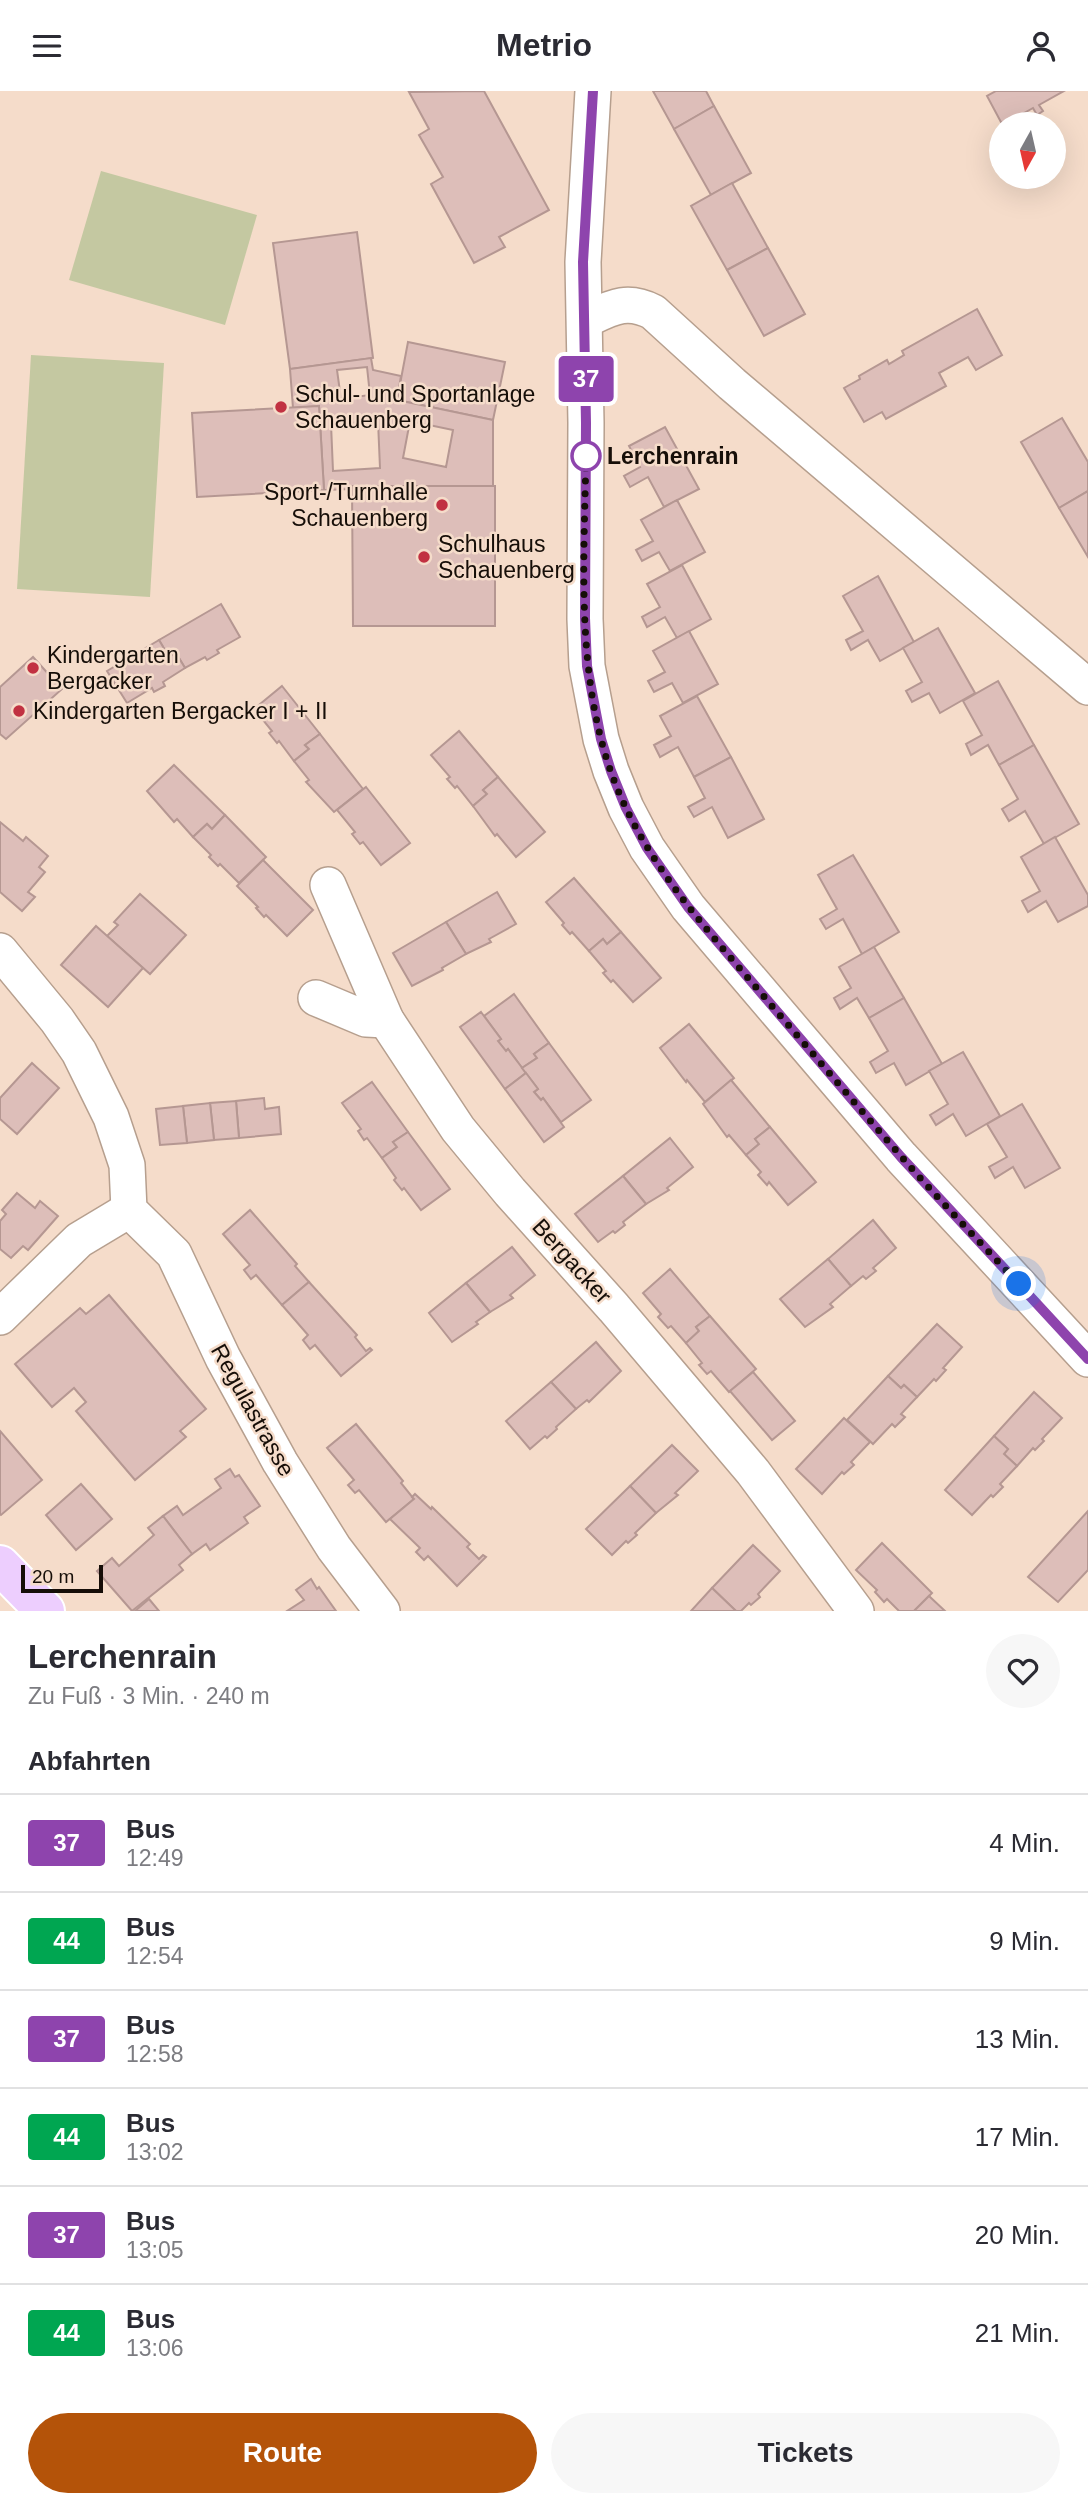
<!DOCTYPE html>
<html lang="de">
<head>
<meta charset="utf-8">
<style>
  :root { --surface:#fff; --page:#f7f7f7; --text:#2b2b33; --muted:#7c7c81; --line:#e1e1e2; --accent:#b45309 }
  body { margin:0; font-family:Arial,sans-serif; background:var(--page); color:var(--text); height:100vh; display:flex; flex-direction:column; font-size:26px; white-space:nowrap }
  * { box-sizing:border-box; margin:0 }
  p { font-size:23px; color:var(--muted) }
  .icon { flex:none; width:38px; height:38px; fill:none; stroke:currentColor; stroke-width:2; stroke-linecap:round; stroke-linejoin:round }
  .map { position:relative; height:1520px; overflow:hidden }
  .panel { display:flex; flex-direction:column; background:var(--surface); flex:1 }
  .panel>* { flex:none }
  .badge { padding:0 14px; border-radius:5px; font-size:24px; line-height:46px }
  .needle { width:46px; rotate:188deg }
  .buttons { position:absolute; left:989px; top:21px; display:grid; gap:14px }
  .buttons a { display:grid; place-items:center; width:77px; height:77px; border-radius:50%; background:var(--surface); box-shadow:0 7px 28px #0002; font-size:35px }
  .scale { position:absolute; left:21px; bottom:18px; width:82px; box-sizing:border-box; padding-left:7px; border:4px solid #160e08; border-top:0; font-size:19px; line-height:24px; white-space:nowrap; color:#160e08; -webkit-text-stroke:5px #f5dcca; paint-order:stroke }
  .you { position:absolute; width:35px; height:35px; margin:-18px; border:5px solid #fff; border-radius:50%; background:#1a73e8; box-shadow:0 0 0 10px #1a73e833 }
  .map>.badge { position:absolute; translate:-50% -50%; box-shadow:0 0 0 4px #fff }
  h2 { padding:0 28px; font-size:26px; line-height:63px }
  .round { display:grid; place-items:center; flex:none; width:74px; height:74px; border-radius:37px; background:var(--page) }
  .overview { display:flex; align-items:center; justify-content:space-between; height:119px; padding:0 28px }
  h1 { font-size:33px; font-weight:700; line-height:52px }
  .primary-button { display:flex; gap:14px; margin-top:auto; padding:14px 28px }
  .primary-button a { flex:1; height:80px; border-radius:42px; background:var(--accent); color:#fff; font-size:28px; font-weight:700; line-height:80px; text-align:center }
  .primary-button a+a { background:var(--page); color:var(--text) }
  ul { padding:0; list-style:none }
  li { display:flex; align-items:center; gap:21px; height:98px; padding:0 28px; border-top:2px solid var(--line) }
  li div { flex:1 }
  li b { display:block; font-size:26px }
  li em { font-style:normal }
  li .badge { min-width:77px; font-weight:700; text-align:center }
  header { display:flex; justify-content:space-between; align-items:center; height:91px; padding:0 28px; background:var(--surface); font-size:32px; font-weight:700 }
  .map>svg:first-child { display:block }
  .green { fill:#c4c8a1 }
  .building { fill:#ddbeb9; stroke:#b59792; stroke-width:2; fill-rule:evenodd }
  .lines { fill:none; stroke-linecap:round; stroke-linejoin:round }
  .minor-casing { stroke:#b69f8e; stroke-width:38 }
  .major-casing { stroke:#fff; stroke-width:42 }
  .minor { stroke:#fff; stroke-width:35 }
  .major { stroke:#edcefe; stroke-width:38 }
  .line-casing { stroke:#fff; stroke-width:16 }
  .line { stroke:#8e44ad; stroke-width:10 }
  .walk { stroke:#160e08; stroke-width:7; stroke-dasharray:0 12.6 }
  .poi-dot { fill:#c13141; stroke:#f5dcca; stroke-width:2.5 }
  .stop-dot { fill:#fff; stroke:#8e44ad; stroke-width:3.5 }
  .labels { text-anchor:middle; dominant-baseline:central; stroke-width:5; stroke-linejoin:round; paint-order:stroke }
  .poi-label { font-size:23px; fill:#160e08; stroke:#f5dcca; text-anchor:start }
  .stop-label { font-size:23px; font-weight:bold; fill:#160e08; stroke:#f5dcca; text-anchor:start }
  .street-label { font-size:23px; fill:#160e08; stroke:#f5dcca }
</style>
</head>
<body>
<header><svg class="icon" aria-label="menu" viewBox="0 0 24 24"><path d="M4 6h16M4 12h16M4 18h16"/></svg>Metrio<svg class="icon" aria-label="person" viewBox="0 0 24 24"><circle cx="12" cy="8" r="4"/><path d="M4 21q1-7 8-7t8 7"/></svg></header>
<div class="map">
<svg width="1088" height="1520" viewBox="0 0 1088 1520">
  <rect width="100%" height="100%" fill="#f5dcca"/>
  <!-- green -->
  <g class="green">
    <path d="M101,80L257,124L225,234L69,189Z"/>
    <path d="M31,264L164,272L150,506L17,498Z"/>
  </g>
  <!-- building -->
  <g class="building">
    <path d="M484,0L549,119L499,146L505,156L474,172L431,93L443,86L419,44L429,38L409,1Z"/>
    <path d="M653,0H706L714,15L674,38Z"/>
    <path d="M996,0H1064L1039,14L1043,20L1037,24L1033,17L1005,33H1002L987,5Z"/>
    <path d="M714,15L751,82L711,104L674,38Z"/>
    <path d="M732,92L768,157L727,179L691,115Z"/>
    <path d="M357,141L373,267L290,278L273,152Z"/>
    <path d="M768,157L805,223L764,245L727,179Z"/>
    <path d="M977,218L1002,264L976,279L968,266L939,282L946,295L886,328L882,321L864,331L844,297L860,288L859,285L887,269L889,273L904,264L902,260Z"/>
    <path d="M408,251L505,271L493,329L397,309Z"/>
    <path d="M371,267L373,279L401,285L397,309L493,329V395H352V398L324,399L319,315L293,317L290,278ZM367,276L370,304L341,308L337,279ZM378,330L380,377L333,380L331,333ZM410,330L453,339L446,376L403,367Z"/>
    <path d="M319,315L324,399L197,406L192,322Z"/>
    <path d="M1062,327L1088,371V400L1059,417L1021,351Z"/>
    <path d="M665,336L699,398L664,416L648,386L630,396L624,385L640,376L629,355Z"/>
    <path d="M352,395H495V535H353Z"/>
    <path d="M1088,400V466L1059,417Z"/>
    <path d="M677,409L705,461L670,480L659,461L642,470L636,459L653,450L641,429Z"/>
    <path d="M682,474L711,528L677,547L665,526L647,536L642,526L660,516L647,493Z"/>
    <path d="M878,485L914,551L880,570L868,549L851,559L846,549L863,540L843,505Z"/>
    <path d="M221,513L240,546L217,559L219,562L207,569L205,566L185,577L176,562L169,566L159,549Z"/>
    <path d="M938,537L975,602L940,622L929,602L912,611L906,600L922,591L903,557Z"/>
    <path d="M689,540L718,593L683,612L672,592L654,601L648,590L665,581L653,560Z"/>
    <path d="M159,549L169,566L176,562L185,577L163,591L165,595L154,601L152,597L127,612L107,580Z"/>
    <path d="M33,566L62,598L6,648L0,643V596Z"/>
    <path d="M998,590L1034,654L999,674L988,654L971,664L966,653L982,644L963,610Z"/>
    <path d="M282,595L320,643L305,654L309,658L294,670L279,650L277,652L269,642L272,640L254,618Z"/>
    <path d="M697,605L731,666L694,686L678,656L660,666L654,654L671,645L660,625Z"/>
    <path d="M459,640L498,686L483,699L487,703L473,715L457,695L455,697L447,688L450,686L431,664Z"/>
    <path d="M320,643L363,698L334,721L306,691L309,689L294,670L309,658L305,654Z"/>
    <path d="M1034,654L1079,733L1044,753L1025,720L1009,730L1002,718L1018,708L999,674Z"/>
    <path d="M731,666L764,728L728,747L712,716L694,726L688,716L705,707L694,686Z"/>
    <path d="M174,674L225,724L212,738L207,733L193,746L177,728L174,731L147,700Z"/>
    <path d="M498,686L545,741L516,766L497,743L495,745L473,715L487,703L483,699Z"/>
    <path d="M366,696L410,752L381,774L363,751L360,753L352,743L355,741L337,719Z"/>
    <path d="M225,724L266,766L239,792L220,773L218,775L209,766L211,764L193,746L207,733L212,738Z"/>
    <path d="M0,731L23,750L26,746L48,765L39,776L45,781L28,801L35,806L22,820L0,801Z"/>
    <path d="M1055,746L1088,804V815L1058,831L1046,810L1028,821L1022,810L1040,800L1021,766Z"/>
    <path d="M853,764L899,841L862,863L843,828L826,838L820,828L837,818L818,784Z"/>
    <path d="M263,769L313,819L287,845L266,824L264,826L256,817L258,816L237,795Z"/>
    <path d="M574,787L621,841L607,853L603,848L589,860L572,841L570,843L562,834L564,832L546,811Z"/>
    <path d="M497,801L516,833L489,848L491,851L466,863L446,831Z"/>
    <path d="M140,803L186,844L150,883L107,845L118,834L114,831Z"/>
    <path d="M446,831L466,863L442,877L443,879L412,895L393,862Z"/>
    <path d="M96,835L143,877L108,916L61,874Z"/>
    <path d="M621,841L661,887L633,911L613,889L611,891L603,882L606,880L589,860L603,848L607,853Z"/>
    <path d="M874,856L904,907L869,927L857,907L840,918L834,907L851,897L839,876Z"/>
    <path d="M514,903L549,952L534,963L537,967L522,977L508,958L506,960L498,950L501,948L484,925Z"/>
    <path d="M904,907L942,973L906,994L894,972L876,982L870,971L888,960L869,927Z"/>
    <path d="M481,921L501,948L498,950L506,960L508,958L526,982L505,998L460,936Z"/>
    <path d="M689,933L734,987L705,1011L687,989L686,991L660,957Z"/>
    <path d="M549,952L591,1009L561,1031L543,1007L541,1009L534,1001L538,998L522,977L537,967L534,963Z"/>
    <path d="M963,961L1000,1025L966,1045L953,1023L936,1034L930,1024L948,1013L929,980Z"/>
    <path d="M32,972L59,997L17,1043L0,1028V1007Z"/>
    <path d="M526,982L538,998L534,1001L541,1009L543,1007L564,1036L544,1051L505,998Z"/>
    <path d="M731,989L770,1036L755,1048L759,1053L746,1064L729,1044L727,1046L703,1013Z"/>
    <path d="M372,991L408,1041L393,1051L397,1056L382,1067L367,1047L364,1049L358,1040L361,1038L342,1012Z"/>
    <path d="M264,1007L265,1018L279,1016L281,1043L239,1047L236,1010Z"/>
    <path d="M236,1010L239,1047L214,1049L210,1012Z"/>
    <path d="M210,1012L214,1049L187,1052L183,1015Z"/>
    <path d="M1022,1013L1060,1077L1025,1097L1013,1076L995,1087L989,1076L1007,1066L987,1033Z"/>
    <path d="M183,1015L187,1052L160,1054L156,1018Z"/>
    <path d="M770,1036L816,1091L788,1114L769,1091L767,1094L758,1084L761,1081L746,1064L759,1053L755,1048Z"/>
    <path d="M408,1041L450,1098L421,1119L404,1097L402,1099L394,1089L396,1087L382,1067L397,1056L393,1051Z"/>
    <path d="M670,1047L693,1076L667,1097L669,1099L646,1113L623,1085Z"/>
    <path d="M623,1085L646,1113L623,1131L625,1134L615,1142L613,1140L598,1151L575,1123Z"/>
    <path d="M17,1102L35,1117L40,1110L58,1125L28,1159L23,1155L11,1167L0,1158V1130L6,1123L2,1119Z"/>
    <path d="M250,1119L297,1173L295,1175L309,1191L282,1214L256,1184L251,1188L244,1179L250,1174L223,1143Z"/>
    <path d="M873,1129L896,1157L873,1177L876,1180L866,1188L863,1185L851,1195L828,1168Z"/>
    <path d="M512,1156L535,1184L510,1204L513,1207L490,1221L466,1192Z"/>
    <path d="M828,1168L851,1195L830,1213L833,1216L805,1236L780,1208Z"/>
    <path d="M670,1178L710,1225L696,1236L699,1240L686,1252L671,1235L668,1237L658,1226L661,1223L643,1202Z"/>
    <path d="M309,1191L357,1244L355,1246L366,1260L370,1257L372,1259L341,1285L315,1254L310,1258L303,1249L308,1244L282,1214Z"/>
    <path d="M466,1192L490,1221L476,1231L478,1233L452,1251L429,1222Z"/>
    <path d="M109,1204L206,1318L180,1340L186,1346L135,1389L76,1320L86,1311L74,1297L52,1316L15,1273L80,1217L86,1223Z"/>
    <path d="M710,1225L756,1278L729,1301L711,1280L707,1283L699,1274L702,1272L686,1252L699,1240L696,1236Z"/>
    <path d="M937,1233L962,1256L943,1277L946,1279L936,1290L934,1288L917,1306L904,1294L901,1297L888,1285Z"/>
    <path d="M596,1251L621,1280L589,1311L587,1309L576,1318L551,1291Z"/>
    <path d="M753,1281L795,1330L772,1349L730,1300Z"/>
    <path d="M888,1285L901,1297L904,1294L917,1306L901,1323L905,1326L895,1336L892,1333L873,1353L847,1329Z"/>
    <path d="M551,1291L576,1318L556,1336L557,1338L547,1347L545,1345L530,1358L506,1330Z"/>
    <path d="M1034,1301L1062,1327L1042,1348L1044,1350L1035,1359L1033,1357L1017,1375L1004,1363L1008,1358L994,1345Z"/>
    <path d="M844,1327L870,1351L851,1371L854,1374L844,1383L842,1381L822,1403L796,1378Z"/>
    <path d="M356,1333L403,1390L401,1392L414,1408L386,1431L359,1399L355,1402L348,1394L354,1389L327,1357Z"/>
    <path d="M0,1340L42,1389L1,1424L0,1423Z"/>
    <path d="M994,1345L1008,1358L1004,1363L1017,1375L1000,1393L1003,1396L993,1406L991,1404L972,1424L945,1399Z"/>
    <path d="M672,1354L698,1380L675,1402L678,1404L656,1422L630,1395Z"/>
    <path d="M230,1378L235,1386L239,1384L260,1415L244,1426L248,1432L210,1459L206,1453L192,1463L163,1425L177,1415L183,1424L221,1397L215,1388Z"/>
    <path d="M81,1393L112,1428L76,1459L46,1424Z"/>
    <path d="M630,1395L656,1422L635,1442L637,1444L628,1452L626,1450L612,1464L586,1438Z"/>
    <path d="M415,1403L431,1418L432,1416L470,1453L467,1456L479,1468L483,1464L486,1466L457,1495L428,1465L424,1469L416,1461L420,1457L390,1428L414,1408L412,1406Z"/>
    <path d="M1088,1420V1479L1058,1511L1028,1486Z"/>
    <path d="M163,1425L192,1463L179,1474L183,1479L132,1520L97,1480L112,1467L119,1475L154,1444L148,1437Z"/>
    <path d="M882,1452L932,1502L914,1520H899L887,1508L884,1511L875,1501L877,1499L856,1479Z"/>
    <path d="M753,1454L780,1480L758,1503L760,1506L751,1514L749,1512L741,1520H736L712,1497Z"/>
    <path d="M311,1488L317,1498L319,1496L336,1520H287L304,1509L296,1499Z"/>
    <path d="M712,1497L736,1520H691Z"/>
    <path d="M929,1505L945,1520H914Z"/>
    <path d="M149,1508L159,1520H135Z"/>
  </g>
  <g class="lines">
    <defs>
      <g id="minor">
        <path d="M593,0L583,171L586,332L585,528L587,575L601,648L611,680L626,717L647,757L688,816L901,1066L1088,1268"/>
        <path d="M585,229C611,217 626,207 653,221L732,293L1088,596"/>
        <path d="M328,794L386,929L458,1038L510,1101L614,1217L753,1381L856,1520"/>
        <path d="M0,860L57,929L79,961L111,1026L127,1074L129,1119L174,1163L223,1267L280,1371L334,1457L382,1520"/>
        <path d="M316,907L366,928L386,929"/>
        <path d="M0,1226L79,1149L129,1119"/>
      </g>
      <path id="major" d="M0,1474L45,1520"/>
    </defs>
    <!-- minor casing -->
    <use href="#minor" class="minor-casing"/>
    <!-- major casing -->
    <use href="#major" class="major-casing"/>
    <!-- minor -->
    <use href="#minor" class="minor"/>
    <!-- major -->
    <use href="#major" class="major"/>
  </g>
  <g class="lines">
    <defs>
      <path id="line" d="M593,0L583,171L586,332L585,527L587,575L601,648L611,680L626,717L647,757L688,816L901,1066L1088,1268"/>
    </defs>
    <!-- line casing -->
    <use href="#line" class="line-casing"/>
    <!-- line -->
    <use href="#line" class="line"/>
    <!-- walk -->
    <path class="walk" d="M586,365C584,468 576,582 611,681C643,772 711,843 772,915C815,965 857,1015 900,1064C938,1108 979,1150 1019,1193"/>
  </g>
  <!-- markers -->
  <g class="poi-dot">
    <circle cx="281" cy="316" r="7"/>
    <circle cx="442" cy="414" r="7"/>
    <circle cx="424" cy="466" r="7"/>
    <circle cx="33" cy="577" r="7"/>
    <circle cx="19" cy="620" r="7"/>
  </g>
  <circle class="stop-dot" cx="586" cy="365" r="14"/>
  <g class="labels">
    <!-- poi labels -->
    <g class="poi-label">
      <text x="295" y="303">Schul- und Sportanlage<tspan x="295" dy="26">Schauenberg</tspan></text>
      <text x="428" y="401" text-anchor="end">Sport-/Turnhalle<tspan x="428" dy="26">Schauenberg</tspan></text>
      <text x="438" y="453">Schulhaus<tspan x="438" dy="26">Schauenberg</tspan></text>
      <text x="47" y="564">Kindergarten<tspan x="47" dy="26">Bergacker</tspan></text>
      <text x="33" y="620">Kindergarten Bergacker I + II</text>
    </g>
    <!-- stop labels -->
    <g class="stop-label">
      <text x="607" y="365">Lerchenrain</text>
    </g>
    <!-- street labels -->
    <g class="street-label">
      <text transform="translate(572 1170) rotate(48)">Bergacker</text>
      <text transform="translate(253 1319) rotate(61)">Regulastrasse</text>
    </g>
  </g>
</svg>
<div class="buttons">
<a><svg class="needle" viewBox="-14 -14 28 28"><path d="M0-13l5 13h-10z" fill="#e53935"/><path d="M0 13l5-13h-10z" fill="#7c7c81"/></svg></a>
</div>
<div class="scale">20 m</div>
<div class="you" style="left:1019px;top:1193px"></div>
<b class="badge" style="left:586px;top:288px;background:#8e44ad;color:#fff">37</b>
</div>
<section class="panel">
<div class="overview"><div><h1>Lerchenrain</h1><p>Zu Fuß · 3 Min. · 240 m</p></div><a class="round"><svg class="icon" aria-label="heart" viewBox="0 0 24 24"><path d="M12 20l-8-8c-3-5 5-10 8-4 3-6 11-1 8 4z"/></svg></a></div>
<h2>Abfahrten</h2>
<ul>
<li><span class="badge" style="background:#8e44ad;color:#fff">37</span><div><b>Bus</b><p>12:49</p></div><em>4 Min.</em></li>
<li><span class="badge" style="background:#00a651;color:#fff">44</span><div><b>Bus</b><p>12:54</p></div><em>9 Min.</em></li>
<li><span class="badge" style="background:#8e44ad;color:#fff">37</span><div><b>Bus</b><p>12:58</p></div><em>13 Min.</em></li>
<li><span class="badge" style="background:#00a651;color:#fff">44</span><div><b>Bus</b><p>13:02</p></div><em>17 Min.</em></li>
<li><span class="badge" style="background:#8e44ad;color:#fff">37</span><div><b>Bus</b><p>13:05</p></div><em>20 Min.</em></li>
<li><span class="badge" style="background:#00a651;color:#fff">44</span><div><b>Bus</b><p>13:06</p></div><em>21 Min.</em></li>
</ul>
<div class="primary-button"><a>Route</a><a>Tickets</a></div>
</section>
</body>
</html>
